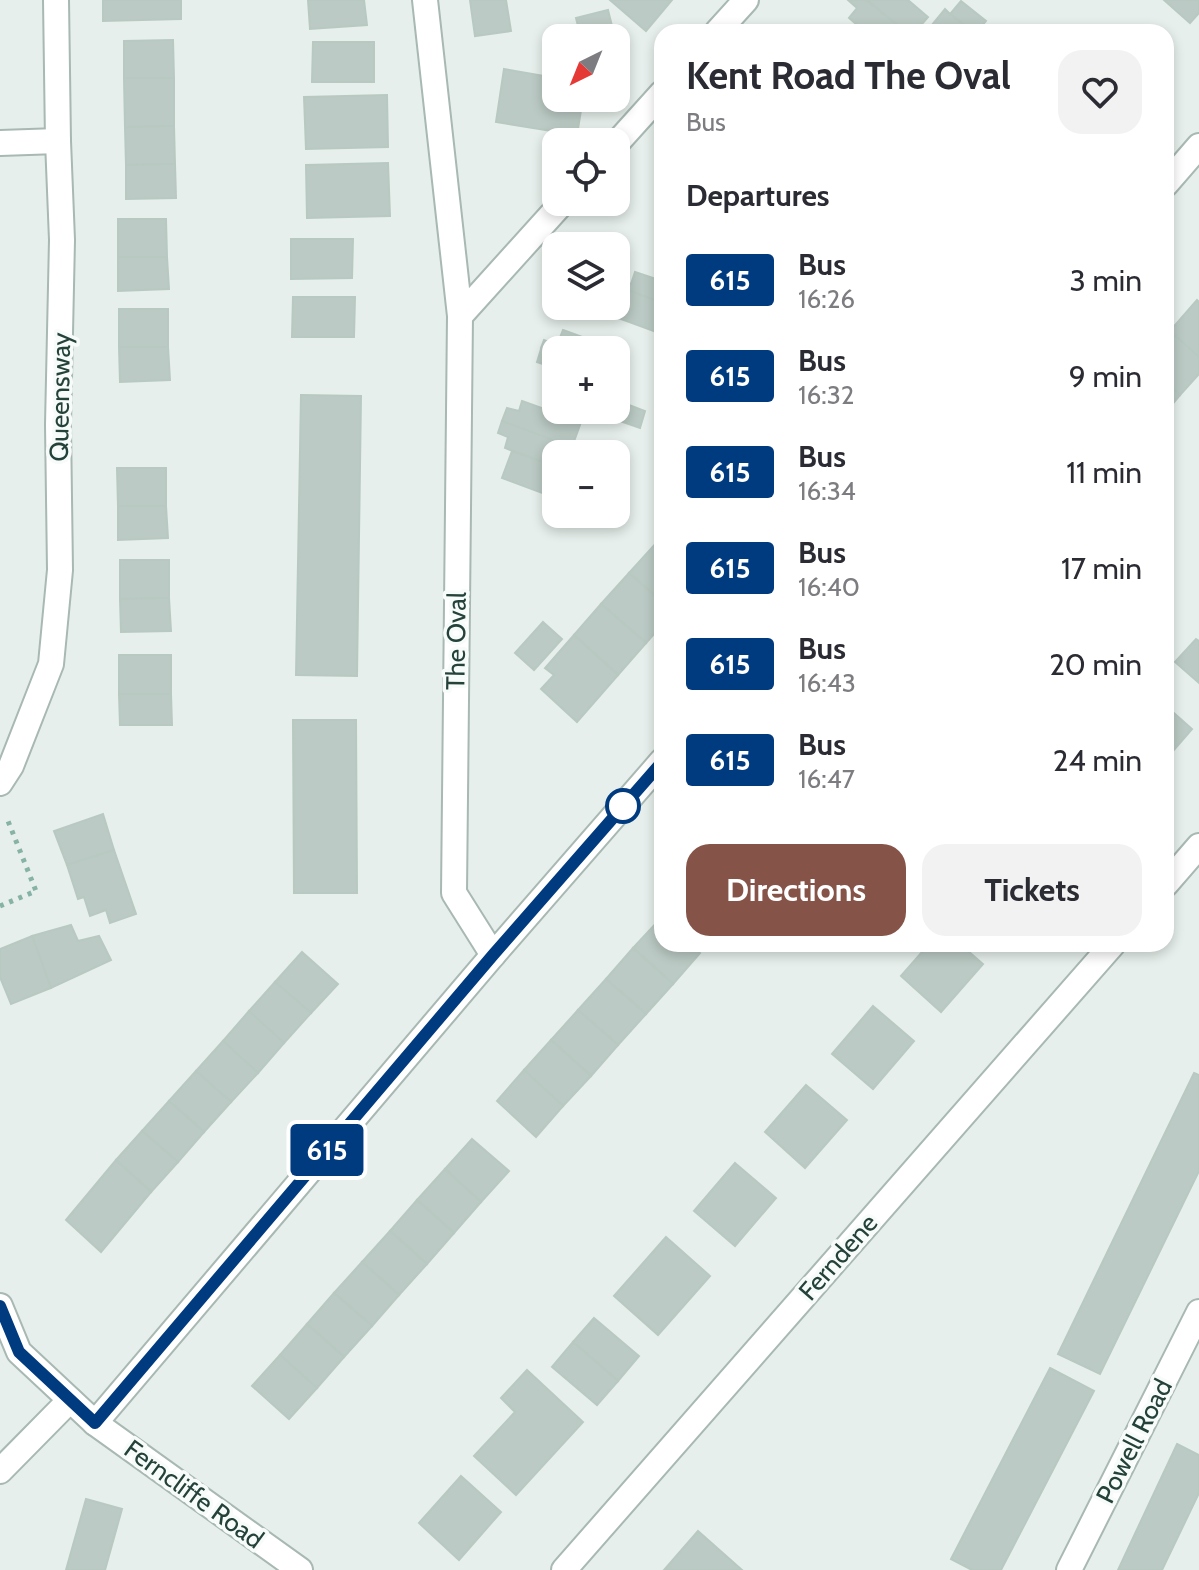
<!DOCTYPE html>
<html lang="en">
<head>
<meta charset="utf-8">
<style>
  :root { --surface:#fff; --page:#f2f2f3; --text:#2b2b33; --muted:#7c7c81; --accent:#855347 }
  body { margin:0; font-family:Cabin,sans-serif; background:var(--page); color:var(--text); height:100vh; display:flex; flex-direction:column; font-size:30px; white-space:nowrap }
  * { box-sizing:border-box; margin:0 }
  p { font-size:26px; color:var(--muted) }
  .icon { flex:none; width:44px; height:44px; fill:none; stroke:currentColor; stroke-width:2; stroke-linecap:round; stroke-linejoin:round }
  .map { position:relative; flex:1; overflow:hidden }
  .panel { position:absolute; left:654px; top:24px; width:520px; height:928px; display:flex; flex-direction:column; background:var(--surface); border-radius:24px; box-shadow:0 4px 12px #0003 }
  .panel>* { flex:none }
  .badge { padding:0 16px; border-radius:6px; font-size:28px; line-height:52px }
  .needle { width:52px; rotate:223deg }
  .tools { position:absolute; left:542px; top:24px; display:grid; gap:16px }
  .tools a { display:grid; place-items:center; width:88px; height:88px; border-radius:16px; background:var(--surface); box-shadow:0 4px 12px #0003; font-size:40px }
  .map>.badge { position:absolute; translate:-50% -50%; box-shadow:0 0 0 4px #fff }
  h2 { padding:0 32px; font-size:30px; line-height:72px }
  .round { display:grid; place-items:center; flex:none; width:84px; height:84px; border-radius:24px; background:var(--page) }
  .summary { display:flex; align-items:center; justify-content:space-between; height:136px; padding:0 32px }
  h1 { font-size:38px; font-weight:800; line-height:60px }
  .action { display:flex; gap:16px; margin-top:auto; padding:16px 32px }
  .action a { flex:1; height:92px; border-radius:24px; background:var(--accent); color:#fff; font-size:32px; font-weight:800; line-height:92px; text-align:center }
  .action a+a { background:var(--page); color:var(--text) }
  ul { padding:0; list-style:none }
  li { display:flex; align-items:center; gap:24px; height:96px; padding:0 32px }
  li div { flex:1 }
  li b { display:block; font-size:30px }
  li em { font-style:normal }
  li .badge { min-width:88px; font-weight:700; text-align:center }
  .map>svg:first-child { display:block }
  .building { fill:#bbcac4; stroke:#b8c9c2; stroke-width:2 }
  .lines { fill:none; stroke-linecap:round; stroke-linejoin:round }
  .service-casing { stroke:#a8b8b2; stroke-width:28 }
  .minor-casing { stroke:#a8b8b2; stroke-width:28 }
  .tertiary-casing { stroke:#a8b8b2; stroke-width:28 }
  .path { stroke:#86b3a5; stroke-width:5; stroke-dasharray:4 6; stroke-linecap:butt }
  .service { stroke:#fff; stroke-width:24 }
  .minor { stroke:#fff; stroke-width:24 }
  .tertiary { stroke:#fff; stroke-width:24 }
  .line-casing { stroke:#fff; stroke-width:18 }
  .line { stroke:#003b80; stroke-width:12 }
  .stop-dot { fill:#fff; stroke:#003b80; stroke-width:4 }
  .labels { text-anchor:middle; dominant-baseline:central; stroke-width:7; stroke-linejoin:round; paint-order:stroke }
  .street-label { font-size:26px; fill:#24423a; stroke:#f7fbf9 }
</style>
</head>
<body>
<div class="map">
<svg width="1199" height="1570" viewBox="0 0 1199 1570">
  <rect width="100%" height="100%" fill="#e6efeb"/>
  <!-- building -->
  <g class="building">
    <path d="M103,0H181V19L103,21Z"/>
    <path d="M308,0H364L367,25L310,29Z"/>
    <path d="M470,0H506L511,31L475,36Z"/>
    <path d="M610,0H672L646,31Z"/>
    <path d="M848,0H867L906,32H865L849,18L857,8Z"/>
    <path d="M867,0H908L928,17L915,32H906Z"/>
    <path d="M1164,0H1199V13L1190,23Z"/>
    <path d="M961,1L986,21L977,32H973L950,14Z"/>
    <path d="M945,9L950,14L973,32H940L932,25Z"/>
    <path d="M608,10L615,38H581L576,18Z"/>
    <path d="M173,40L174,78H124V41Z"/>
    <path d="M313,42H374V82H312Z"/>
    <path d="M504,69L556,78V98H583L577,135L496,122Z"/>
    <path d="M124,78H174V126L125,127Z"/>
    <path d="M387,95L388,147L306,149L304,97Z"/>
    <path d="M174,126L175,164L126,165L125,127Z"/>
    <path d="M388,163L390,216L307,218L306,165Z"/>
    <path d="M175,164L176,198L126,199V165Z"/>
    <path d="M118,219H166L167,257H118Z"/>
    <path d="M291,239H353L352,278L291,279Z"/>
    <path d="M118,257H167L169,289L118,291Z"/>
    <path d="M635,272L662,281V303L617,286L619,280L631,284Z"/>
    <path d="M617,286L662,303V334L618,318L623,304L616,301Z"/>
    <path d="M293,297H355L354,337H292Z"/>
    <path d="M1197,300L1199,302V357L1170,331Z"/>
    <rect x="119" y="309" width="49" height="38"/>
    <path d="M563,330L621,351L616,365V350H556V353L541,348L544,340L557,345Z"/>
    <path d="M1170,331L1199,357V374L1180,395L1166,382V336Z"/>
    <path d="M119,347H168L170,380L120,382Z"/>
    <path d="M541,349L556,354V384L544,380L549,366L537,362Z"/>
    <path d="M1166,382L1180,395L1166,412Z"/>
    <path d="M301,395L361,396L357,676L296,675Z"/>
    <path d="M616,400L645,411L640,428L605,416L607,410H616Z"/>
    <path d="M522,401L581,422L572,447L502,421L507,408L519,411Z"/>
    <path d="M502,421L572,447L569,454H556V467L505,448L508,437L498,433Z"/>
    <path d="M512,451L556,467V498L502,478Z"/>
    <path d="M117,468H166V506H118Z"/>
    <path d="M118,506H166L168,538L118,540Z"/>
    <path d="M657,542L662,546V602L629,573Z"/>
    <path d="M120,560H169V598L120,599Z"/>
    <path d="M629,573L662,602V625L646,643L601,604Z"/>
    <path d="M169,598L171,631L121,632L120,599Z"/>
    <path d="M601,604L646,643L618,675L574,635Z"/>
    <path d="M543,622L562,639L534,670L515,653Z"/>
    <path d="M574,635L618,675L577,722L541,689L554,675L545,668Z"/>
    <path d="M1196,639L1199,641V683L1175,662Z"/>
    <rect x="119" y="655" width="52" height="39"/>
    <path d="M119,694H171L172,725H120Z"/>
    <path d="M1166,706L1192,729L1166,759Z"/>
    <path d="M293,720H356L357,893H294Z"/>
    <path d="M103,814L114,850L67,865L54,831Z"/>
    <path d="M114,850L136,914L110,923L106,910L90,916L84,897L78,899L67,865Z"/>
    <path d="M661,918L662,944H690L700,953L673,984L633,948Z"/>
    <path d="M71,925L78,941L99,936L111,960L51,988L32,936Z"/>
    <path d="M32,936L51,988L11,1004L0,977V949Z"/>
    <path d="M929,944H960L983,964L941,1012L901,976Z"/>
    <path d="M633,948L673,984L646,1014L606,979Z"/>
    <path d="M302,952L338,984L311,1013L275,982Z"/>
    <path d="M606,979L646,1014L618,1045L578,1010Z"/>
    <path d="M275,982L311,1013L284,1043L249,1011Z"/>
    <path d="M873,1006L914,1041L873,1089L832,1054Z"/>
    <path d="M578,1010L618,1045L591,1076L551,1040Z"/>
    <path d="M249,1011L284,1043L258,1073L223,1041Z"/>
    <path d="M551,1040L591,1076L563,1106L524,1070Z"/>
    <path d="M223,1041L258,1073L231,1102L196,1071Z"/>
    <path d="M524,1070L563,1106L536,1137L497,1101Z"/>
    <path d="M196,1071L231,1102L204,1132L169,1101Z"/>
    <path d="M1194,1073L1199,1075V1171L1100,1374L1058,1354Z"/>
    <path d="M806,1085L847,1120L805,1168L765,1132Z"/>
    <path d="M169,1101L204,1132L178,1162L142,1131Z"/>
    <path d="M142,1131L178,1162L151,1192L116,1160Z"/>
    <path d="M472,1139L509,1171L481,1202L445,1169Z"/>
    <path d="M116,1160L151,1192L101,1252L66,1220Z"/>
    <path d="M735,1163L776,1198L735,1246L694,1211Z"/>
    <path d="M445,1169L481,1202L454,1233L417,1200Z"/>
    <path d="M417,1200L454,1233L427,1264L390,1231Z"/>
    <path d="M390,1231L427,1264L399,1295L362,1262Z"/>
    <path d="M666,1237L710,1276L658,1335L614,1296Z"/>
    <path d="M362,1262L399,1295L372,1326L334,1293Z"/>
    <path d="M334,1293L372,1326L344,1357L307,1324Z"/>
    <path d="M594,1318L639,1356L618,1381L573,1342Z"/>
    <path d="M307,1324L344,1357L317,1388L280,1355Z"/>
    <path d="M573,1342L618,1381L597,1405L552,1367Z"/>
    <path d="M280,1355L317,1388L289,1419L252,1386Z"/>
    <path d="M1050,1368L1094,1391L1001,1570H972L951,1559Z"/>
    <path d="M527,1370L583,1422L516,1495L474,1456L515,1412L501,1398Z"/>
    <path d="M1177,1444L1199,1455V1493L1162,1570H1118Z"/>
    <path d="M461,1476L501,1512L459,1560L419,1523Z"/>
    <path d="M86,1499L122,1509L105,1570H66Z"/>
    <path d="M698,1531L742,1570H664Z"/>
  </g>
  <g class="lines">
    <defs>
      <path id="service" d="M0,1471L70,1400"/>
      <g id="minor">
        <path d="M425,0L460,316"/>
        <path d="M717,32L746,0"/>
        <path d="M0,143L58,141"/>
        <path d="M616,144L662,93"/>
        <path d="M1166,184L1199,146"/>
        <path d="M0,783L11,766L51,664L60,570L58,425L62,240L58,141L56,0"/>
        <path d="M1166,884L1199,846"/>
        <path d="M493,955L454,893L460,316L563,202"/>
        <path d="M95,1423L493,955L662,761"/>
        <path d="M564,1570L1113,944"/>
        <path d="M1069,1570L1199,1312"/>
      </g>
      <path id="tertiary" d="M0,1306L19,1352L95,1423L300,1570"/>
    </defs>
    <!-- service casing -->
    <use href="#service" class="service-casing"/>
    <!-- minor casing -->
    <use href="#minor" class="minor-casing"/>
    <!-- tertiary casing -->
    <use href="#tertiary" class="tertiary-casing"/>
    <!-- path -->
    <path class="path" d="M0,906L36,891L6,816"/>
    <!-- service -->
    <use href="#service" class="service"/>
    <!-- minor -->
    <use href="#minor" class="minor"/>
    <!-- tertiary -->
    <use href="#tertiary" class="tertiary"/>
  </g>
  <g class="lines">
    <defs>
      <path id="line" d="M0,1306L19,1352L95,1423L493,955L662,762"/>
    </defs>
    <!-- line casing -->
    <use href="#line" class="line-casing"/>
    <!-- line -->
    <use href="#line" class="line"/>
  </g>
  <!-- markers -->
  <circle class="stop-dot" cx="623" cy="806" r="16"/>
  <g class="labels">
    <!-- street labels -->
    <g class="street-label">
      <text transform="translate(60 397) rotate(-89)">Queensway</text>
      <text transform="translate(456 641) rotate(-89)">The Oval</text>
      <text transform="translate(838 1257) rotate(-49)">Ferndene</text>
      <text transform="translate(1134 1441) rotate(-63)">Powell Road</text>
      <text transform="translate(194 1494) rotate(36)">Ferncliffe Road</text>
    </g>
  </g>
</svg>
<div class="tools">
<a><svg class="needle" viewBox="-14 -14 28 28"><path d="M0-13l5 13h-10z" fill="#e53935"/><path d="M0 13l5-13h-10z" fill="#7c7c81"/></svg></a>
<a><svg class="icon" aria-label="locate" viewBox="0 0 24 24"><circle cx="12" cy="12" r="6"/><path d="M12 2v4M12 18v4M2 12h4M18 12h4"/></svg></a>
<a><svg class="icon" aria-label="layers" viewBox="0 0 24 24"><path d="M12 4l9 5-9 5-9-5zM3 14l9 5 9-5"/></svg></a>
<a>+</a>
<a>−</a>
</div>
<b class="badge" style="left:327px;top:1150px;background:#003b80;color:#fff">615</b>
<section class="panel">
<div class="summary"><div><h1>Kent Road The Oval</h1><p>Bus</p></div><a class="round"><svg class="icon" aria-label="heart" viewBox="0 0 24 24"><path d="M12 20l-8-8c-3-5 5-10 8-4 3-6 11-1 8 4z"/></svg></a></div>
<h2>Departures</h2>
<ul>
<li><span class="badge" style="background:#003b80;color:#fff">615</span><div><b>Bus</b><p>16:26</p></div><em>3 min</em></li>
<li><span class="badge" style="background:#003b80;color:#fff">615</span><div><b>Bus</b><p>16:32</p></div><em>9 min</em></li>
<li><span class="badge" style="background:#003b80;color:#fff">615</span><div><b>Bus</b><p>16:34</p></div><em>11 min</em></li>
<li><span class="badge" style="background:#003b80;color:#fff">615</span><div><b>Bus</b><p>16:40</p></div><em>17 min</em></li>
<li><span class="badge" style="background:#003b80;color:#fff">615</span><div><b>Bus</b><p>16:43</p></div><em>20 min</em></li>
<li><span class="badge" style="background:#003b80;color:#fff">615</span><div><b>Bus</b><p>16:47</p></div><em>24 min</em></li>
</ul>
<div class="action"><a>Directions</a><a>Tickets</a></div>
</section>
</div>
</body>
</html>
